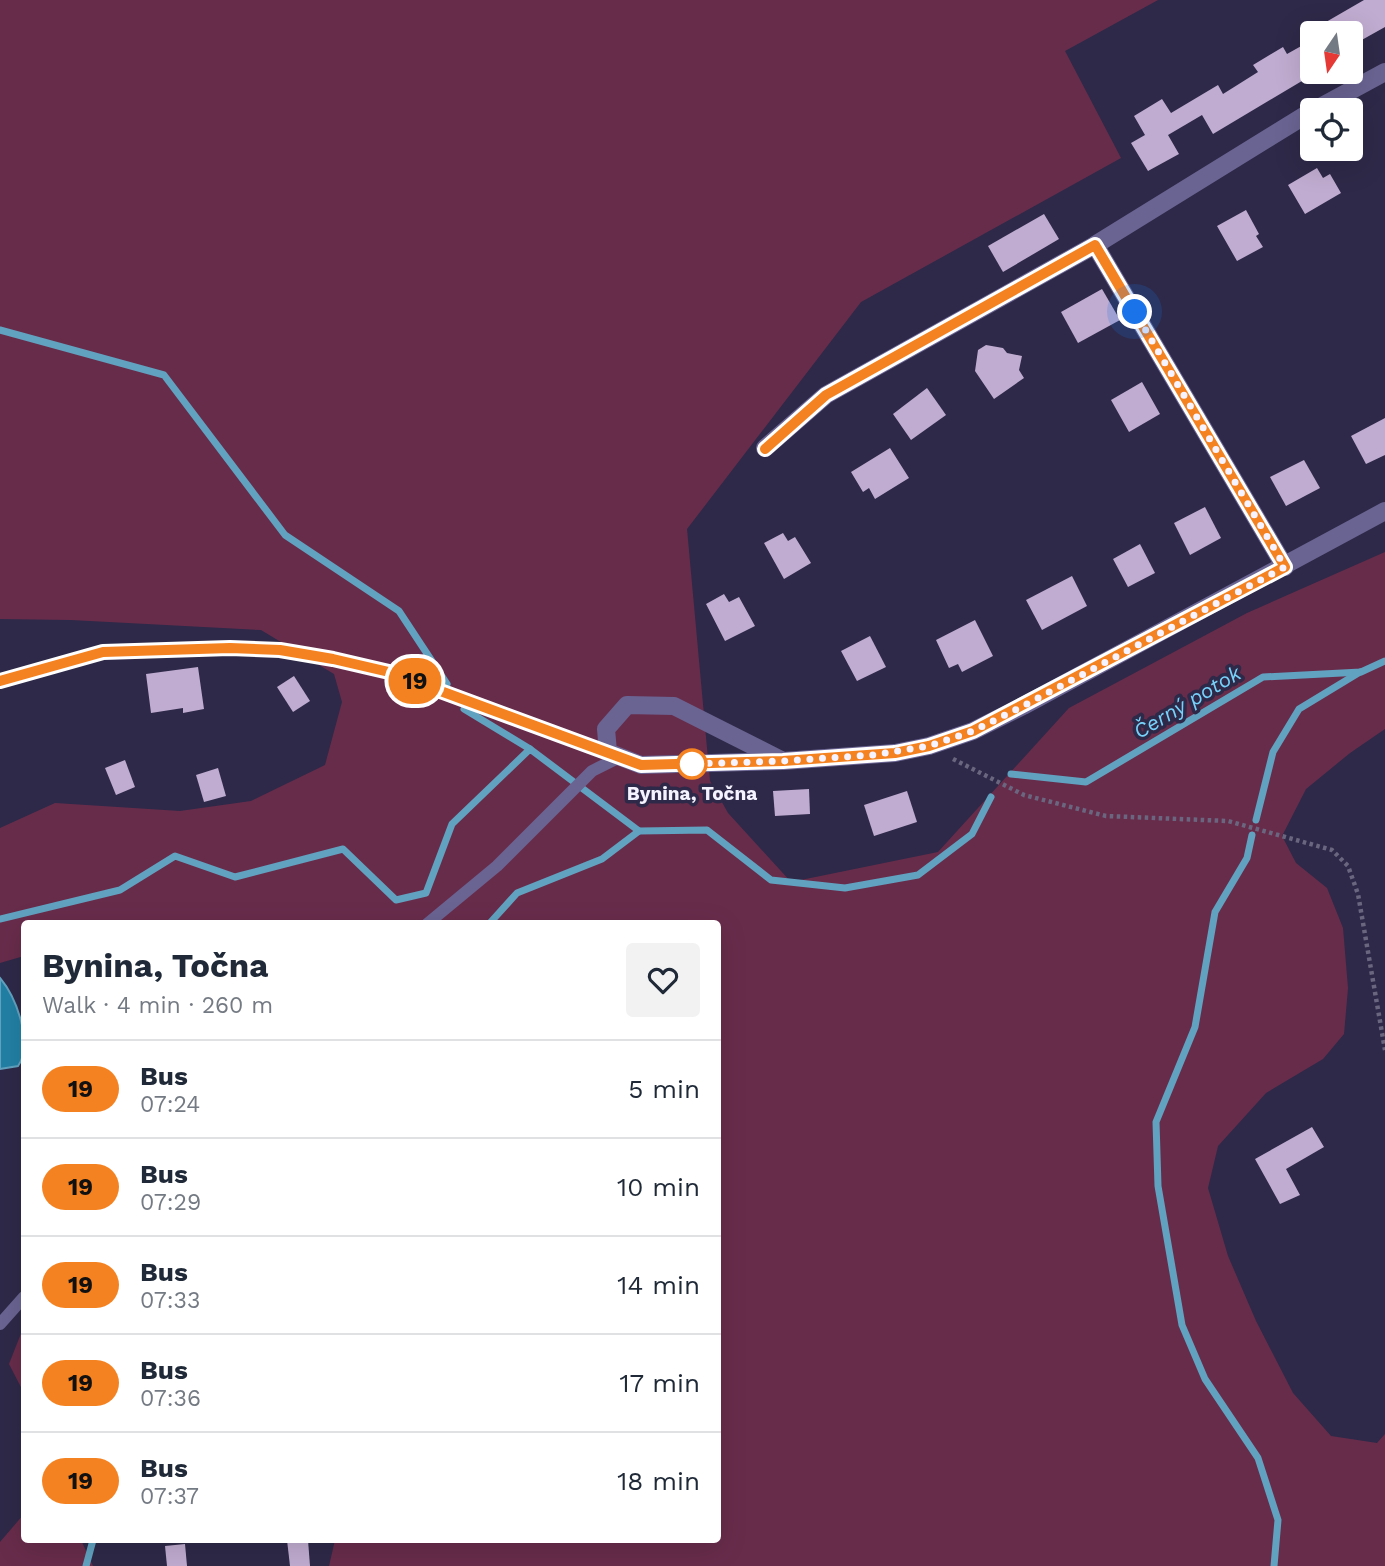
<!DOCTYPE html>
<html lang="en">
<head>
<meta charset="utf-8">
<style>
  :root { --surface:#fff; --page:#f2f2f3; --text:#1f2937; --muted:#747a83; --line:#e0e1e3 }
  body { margin:0; font-family:"Work Sans",sans-serif; background:var(--page); color:var(--text); height:100vh; display:flex; flex-direction:column; font-size:26px; white-space:nowrap }
  * { box-sizing:border-box; margin:0 }
  p { font-size:23px; color:var(--muted) }
  .icon { flex:none; width:38px; height:38px; fill:none; stroke:currentColor; stroke-width:2; stroke-linecap:round; stroke-linejoin:round }
  .map { position:relative; flex:1; overflow:hidden }
  .side { position:absolute; left:21px; top:920px; width:700px; height:623px; display:flex; flex-direction:column; background:var(--surface); border-radius:7px; box-shadow:0 7px 28px #0002 }
  .side>* { flex:none }
  .badge { padding:0 14px; border-radius:23px; font-size:24px; line-height:46px }
  .needle { width:46px; rotate:193deg }
  .buttons { position:absolute; left:1300px; top:21px; display:grid; gap:14px }
  .buttons a { display:grid; place-items:center; width:63px; height:63px; border-radius:7px; background:var(--surface); box-shadow:0 7px 28px #0002; font-size:35px }
  .you { position:absolute; width:35px; height:35px; margin:-18px; border:5px solid #fff; border-radius:50%; background:#1a73e8; box-shadow:0 0 0 10px #1a73e833 }
  .map>.badge { position:absolute; translate:-50% -50%; box-shadow:0 0 0 4px #fff }
  .round { display:grid; place-items:center; flex:none; width:74px; height:74px; border-radius:7px; background:var(--page) }
  .overview { display:flex; align-items:center; justify-content:space-between; height:119px; padding:0 21px }
  h1 { font-size:33px; font-weight:700; line-height:52px }
  ul { padding:0; list-style:none }
  li { display:flex; align-items:center; gap:21px; height:98px; padding:0 21px; border-top:2px solid var(--line) }
  li div { flex:1 }
  li b { display:block; font-size:26px }
  li em { font-style:normal }
  li .badge { min-width:77px; font-weight:700; text-align:center }
  .map>svg:first-child { display:block }
  .green { fill:#682c4b }
  .water { fill:#2280a5; stroke:#61a2c0; stroke-width:2 }
  .lines { fill:none; stroke-linecap:round; stroke-linejoin:round }
  .stream { stroke:#61a2c0; stroke-width:7 }
  .building { fill:#c0acd0 }
  .path { stroke:#6a667f; stroke-width:4.5; stroke-dasharray:3.5 3.5; stroke-linecap:butt }
  .service { stroke:#6a6493; stroke-width:12 }
  .minor { stroke:#6a6493; stroke-width:18 }
  .tertiary { stroke:#6a6493; stroke-width:18 }
  .line-casing { stroke:#fff; stroke-width:16 }
  .line { stroke:#f58220; stroke-width:10 }
  .walk { stroke:#f4f3ff; stroke-width:7; stroke-dasharray:0 12.6 }
  .stop-dot { fill:#fff; stroke:#f58220; stroke-width:3.5 }
  .labels { text-anchor:middle; dominant-baseline:central; stroke-width:7; stroke-linejoin:round; paint-order:stroke }
  .stop-label { font-size:19px; font-weight:bold; fill:#f4f3ff; stroke:#2e2948 }
  .water-label { font-size:21px; font-style:italic; fill:#77d2fb; stroke:#2e2948 }
</style>
</head>
<body>
<div class="map">
<svg width="1385" height="1566" viewBox="0 0 1385 1566">
  <rect width="100%" height="100%" fill="#2e2948"/>
  <!-- green -->
  <g class="green">
    <path d="M0,0H1158L1065,51L1121,158L861,302L687,529L710,781L728,813L791,882L938,852L1069,708L1247,613L1385,552V729L1350,753L1306,789L1282,836L1296,863L1327,888L1343,928L1348,988L1344,1034L1323,1059L1266,1093L1218,1146L1208,1188L1228,1256L1256,1321L1293,1393L1331,1436L1377,1443L1385,1434V1566H329L335,1540H718V924H24V956L0,963V828L55,803L180,811L251,801L325,765L342,702L334,674L261,630L71,620L0,619Z"/>
    <path d="M24,1326V1393L9,1364Z"/>
    <path d="M24,1514V1540H81L93,1566H0V1542Z"/>
  </g>
  <!-- water -->
  <path class="water" d="M0,978C16,997 34,1044 18,1066L0,1069Z"/>
  <g class="lines">
    <!-- stream -->
    <g class="stream">
      <path d="M0,330L164,375L285,535L399,611L447,684"/>
      <path d="M464,709L530,749"/>
      <path d="M1011,774L1086,782L1263,677L1361,672L1385,661"/>
      <path d="M1256,820L1273,752L1299,709L1360,672"/>
      <path d="M1252,835L1247,858L1215,912L1195,1027L1156,1122L1158,1186L1182,1325L1205,1379L1258,1458L1278,1520L1274,1566"/>
      <path d="M0,919L120,890L175,856L235,877L343,849L396,900L426,893L452,824L530,749L639,831L707,830L771,880L845,888L918,875L972,834L991,797"/>
      <path d="M489,924L517,893L602,859L639,831"/>
      <path d="M86,1566L93,1540"/>
    </g>
  </g>
  <!-- building -->
  <g class="building">
    <path d="M1364,0H1385V27L1351,46V33H1307Z"/>
    <path d="M1312,40V75L1213,134L1202,115L1168,135L1179,154L1148,171L1131,143L1145,135L1134,116L1162,99L1171,113L1218,85L1223,94L1258,72L1253,65L1283,47L1287,54Z"/>
    <path d="M1317,168L1323,178L1330,174L1341,193L1305,214L1288,185Z"/>
    <path d="M1246,210L1259,234L1256,236L1263,247L1237,261L1217,226Z"/>
    <path d="M1044,214L1059,239L1003,272L988,246Z"/>
    <path d="M1102,289L1120,320L1078,343L1061,312Z"/>
    <path d="M986,345L1003,348L1007,353L1022,356L1019,370L1024,378L994,399L975,371L978,350Z"/>
    <path d="M1142,382L1160,414L1129,432L1111,400Z"/>
    <path d="M927,388L946,415L911,440L893,414Z"/>
    <path d="M1385,418V455L1366,464L1351,436Z"/>
    <path d="M890,448L909,478L875,499L869,488L863,492L851,472Z"/>
    <path d="M1304,460L1320,488L1286,506L1270,477Z"/>
    <path d="M1205,507L1221,538L1190,555L1174,523Z"/>
    <path d="M783,533L788,541L795,537L811,563L784,579L764,543Z"/>
    <path d="M1140,544L1155,573L1128,587L1113,559Z"/>
    <path d="M1072,576L1087,606L1042,630L1026,600Z"/>
    <path d="M724,594L729,602L739,597L755,626L725,641L706,604Z"/>
    <path d="M975,620L993,656L962,672L958,664L949,668L936,640Z"/>
    <path d="M870,636L886,667L857,681L841,651Z"/>
    <path d="M198,667L204,709L183,713V708L151,713L146,674Z"/>
    <path d="M294,676L310,701L293,712L277,687Z"/>
    <path d="M125,760L135,787L116,795L105,768Z"/>
    <path d="M218,768L226,796L204,802L196,775Z"/>
    <path d="M809,789L810,814L775,816L773,791Z"/>
    <path d="M907,791L917,822L874,836L864,805Z"/>
    <path d="M1312,1127L1324,1147L1286,1169L1300,1195L1280,1204L1255,1159Z"/>
    <path d="M287,1540H308L310,1566H290Z"/>
    <path d="M185,1544L187,1566H167L165,1546Z"/>
  </g>
  <g class="lines">
    <!-- path -->
    <path class="path" d="M953,759L1024,795L1106,816L1228,821L1332,850L1348,866L1358,894L1385,1050"/>
    <!-- service -->
    <g class="service">
      <path d="M0,681L103,652L230,648L280,650L333,659L389,672L608,752"/>
      <path d="M427,924L497,866L592,771L620,757"/>
      <path d="M0,1324L24,1297"/>
    </g>
    <!-- minor -->
    <g class="minor">
      <path d="M1315,110L1385,72"/>
      <path d="M1095,245L1285,567"/>
      <path d="M765,448L826,395L1095,245L1312,111"/>
    </g>
    <!-- tertiary -->
    <path class="tertiary" d="M783,761L674,706L627,705L606,729L608,752L641,765L783,761L895,753L929,746L973,731L1023,706L1385,511"/>
  </g>
  <g class="lines">
    <defs>
      <path id="line" d="M0,681L103,652L230,648L280,650L333,659L389,672L641,765L783,761L895,753L929,746L973,731L1285,567L1095,245L826,395L765,449"/>
    </defs>
    <!-- line casing -->
    <use href="#line" class="line-casing"/>
    <!-- line -->
    <use href="#line" class="line"/>
    <!-- walk -->
    <path class="walk" d="M692,764H688L783,761L873,755L929,746L973,731L1023,706L1285,567L1135,312"/>
  </g>
  <!-- markers -->
  <circle class="stop-dot" cx="692" cy="764" r="14"/>
  <g class="labels">
    <!-- stop labels -->
    <g class="stop-label">
      <text x="692" y="793">Bynina, Točna</text>
    </g>
    <!-- water labels -->
    <g class="water-label">
      <text transform="translate(1187 702) rotate(-31)">Černý potok</text>
    </g>
  </g>
</svg>
<div class="buttons">
<a><svg class="needle" viewBox="-14 -14 28 28"><path d="M0-13l5 13h-10z" fill="#e53935"/><path d="M0 13l5-13h-10z" fill="#747a83"/></svg></a>
<a><svg class="icon" aria-label="locate" viewBox="0 0 24 24"><circle cx="12" cy="12" r="6"/><path d="M12 2v4M12 18v4M2 12h4M18 12h4"/></svg></a>
</div>
<div class="you" style="left:1135px;top:312px"></div>
<b class="badge" style="left:415px;top:681px;background:#f58220;color:#111">19</b>
<section class="side">
<div class="overview"><div><h1>Bynina, Točna</h1><p>Walk · 4 min · 260 m</p></div><a class="round"><svg class="icon" aria-label="heart" viewBox="0 0 24 24"><path d="M12 20l-8-8c-3-5 5-10 8-4 3-6 11-1 8 4z"/></svg></a></div>
<ul>
<li><span class="badge" style="background:#f58220;color:#111">19</span><div><b>Bus</b><p>07:24</p></div><em>5 min</em></li>
<li><span class="badge" style="background:#f58220;color:#111">19</span><div><b>Bus</b><p>07:29</p></div><em>10 min</em></li>
<li><span class="badge" style="background:#f58220;color:#111">19</span><div><b>Bus</b><p>07:33</p></div><em>14 min</em></li>
<li><span class="badge" style="background:#f58220;color:#111">19</span><div><b>Bus</b><p>07:36</p></div><em>17 min</em></li>
<li><span class="badge" style="background:#f58220;color:#111">19</span><div><b>Bus</b><p>07:37</p></div><em>18 min</em></li>
</ul>
</section>
</div>
</body>
</html>
